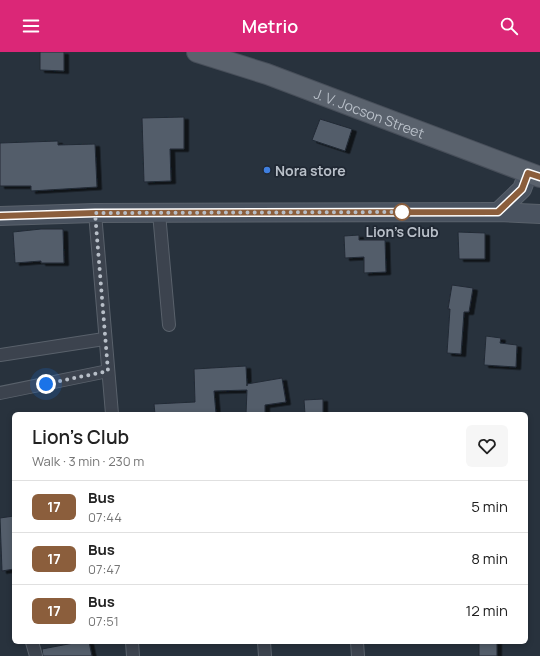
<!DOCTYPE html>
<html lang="en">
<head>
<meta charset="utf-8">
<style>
  :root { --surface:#fff; --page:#f6f6f6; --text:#222; --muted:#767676; --line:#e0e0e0; --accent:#db2777 }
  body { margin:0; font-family:Manrope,sans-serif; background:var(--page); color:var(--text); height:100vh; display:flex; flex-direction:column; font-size:15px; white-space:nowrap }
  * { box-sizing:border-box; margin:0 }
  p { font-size:13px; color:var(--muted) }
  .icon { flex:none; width:22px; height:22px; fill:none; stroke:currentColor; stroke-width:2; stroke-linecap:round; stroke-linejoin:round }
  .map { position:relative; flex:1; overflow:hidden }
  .panel { position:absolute; left:12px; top:360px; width:516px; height:232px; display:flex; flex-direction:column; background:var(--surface); border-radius:6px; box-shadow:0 2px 6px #0003 }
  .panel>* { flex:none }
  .badge { padding:0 8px; border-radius:6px; font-size:14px; line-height:26px }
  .you { position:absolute; width:20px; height:20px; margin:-10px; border:3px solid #fff; border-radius:50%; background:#1a73e8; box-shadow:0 0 0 6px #1a73e833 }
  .map>.badge { position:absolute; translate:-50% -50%; box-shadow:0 0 0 2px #fff }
  .round { display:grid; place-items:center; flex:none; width:42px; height:42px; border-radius:6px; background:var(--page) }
  .overview { display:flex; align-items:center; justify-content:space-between; height:68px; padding:0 20px }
  h1 { font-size:19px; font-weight:600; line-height:30px }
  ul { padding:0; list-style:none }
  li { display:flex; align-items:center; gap:12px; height:52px; padding:0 20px; border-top:1px solid var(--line) }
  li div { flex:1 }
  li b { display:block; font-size:15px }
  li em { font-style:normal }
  li .badge { min-width:44px; font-weight:700; text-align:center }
  header { display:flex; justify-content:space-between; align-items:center; height:52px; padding:0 20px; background:var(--accent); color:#fff; font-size:18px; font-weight:600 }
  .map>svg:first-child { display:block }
  .building { fill:#535d6b; stroke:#222a35; filter:url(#shadow) }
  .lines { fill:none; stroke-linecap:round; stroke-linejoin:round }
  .street-casing { stroke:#59616b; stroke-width:14 }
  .secondary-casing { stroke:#59616b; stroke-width:20 }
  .primary-casing { stroke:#484f5a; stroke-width:22 }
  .street { stroke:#3c434e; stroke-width:12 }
  .secondary { stroke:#4a5360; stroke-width:18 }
  .primary { stroke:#5a626d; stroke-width:20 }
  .line-casing { stroke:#fff; stroke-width:9 }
  .line { stroke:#8b5e3c; stroke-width:6 }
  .walk { stroke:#b8bfc8; stroke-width:4; stroke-dasharray:0 7.2 }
  .shop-dot { fill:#3f7fe0; stroke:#202833; stroke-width:1.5 }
  .stop-dot { fill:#fff; stroke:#8b5e3c; stroke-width:2 }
  .labels { text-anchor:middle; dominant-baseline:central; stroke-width:3.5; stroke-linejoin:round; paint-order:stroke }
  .street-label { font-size:14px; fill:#b8bfc8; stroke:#202833 }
  .poi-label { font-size:14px; font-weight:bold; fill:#b8bfc8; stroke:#202833; text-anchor:start }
  .stop-label { font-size:14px; font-weight:bold; fill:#b8bfc8; stroke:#202833 }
</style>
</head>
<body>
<header><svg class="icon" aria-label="menu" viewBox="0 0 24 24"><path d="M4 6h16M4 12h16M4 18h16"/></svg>Metrio<svg class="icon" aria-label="search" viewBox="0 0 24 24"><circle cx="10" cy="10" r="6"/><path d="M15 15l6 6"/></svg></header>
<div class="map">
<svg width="540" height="604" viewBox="0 0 540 604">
  <defs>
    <filter id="shadow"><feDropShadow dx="4.5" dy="2.5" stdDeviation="0" flood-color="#0009"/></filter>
  </defs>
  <rect width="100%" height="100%" fill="#28323d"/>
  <!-- building -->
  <g class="building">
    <path d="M40,0H64V19L40,18Z"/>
    <path d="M184,65V97H170L171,129L144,130L142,66Z"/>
    <path d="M320,67L352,77L345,99L312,88Z"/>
    <path d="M58,89V93L95,92L97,135L31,139V134H0V91Z"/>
    <path d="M41,177H63L64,211H41V209L15,211L13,180Z"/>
    <path d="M458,180L485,181V207H459Z"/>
    <path d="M359,183V188H385L386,220L364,221V205L345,206L344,184Z"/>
    <path d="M452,233L473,236L469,260H464L461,302L447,301L450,257H448Z"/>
    <path d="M486,284L501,286L500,291L517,293L516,315L484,313Z"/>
    <path d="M246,314L247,334V332L282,326L286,350L265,353V362H246L247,338L214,339L216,362H155L154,352L195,350L194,317Z"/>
    <path d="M323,347V362H305L304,348Z"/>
    <path d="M14,464V517L2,519L0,466Z"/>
    <path d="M79,590H89L92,604H43L42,597Z"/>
    <rect x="479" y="590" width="18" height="14"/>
  </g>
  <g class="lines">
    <defs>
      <g id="street">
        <path d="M95,161L112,362"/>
        <path d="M159,161L169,273"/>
        <path d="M0,303L104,287"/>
        <path d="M0,341L108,319"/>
        <path d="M32,590L36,604"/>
        <path d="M132,590L133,604"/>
        <path d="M264,590L265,604"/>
        <path d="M357,590L358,604"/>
      </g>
      <g id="secondary">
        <path d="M498,160L522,137L528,121"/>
        <path d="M0,164L95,161L498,160L540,162"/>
      </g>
      <g id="primary">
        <path id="s1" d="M197,0L267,22L540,125"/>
      </g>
    </defs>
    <!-- street casing -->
    <use href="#street" class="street-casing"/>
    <!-- secondary casing -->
    <use href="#secondary" class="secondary-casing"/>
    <!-- primary casing -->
    <use href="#primary" class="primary-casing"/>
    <!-- street -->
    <use href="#street" class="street"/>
    <!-- secondary -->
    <use href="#secondary" class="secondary"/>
    <!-- primary -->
    <use href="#primary" class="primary"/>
  </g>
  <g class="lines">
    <defs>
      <path id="line" d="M0,164L95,161L498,160L522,137L528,121L540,125"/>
    </defs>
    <!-- line casing -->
    <use href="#line" class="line-casing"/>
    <!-- line -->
    <use href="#line" class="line"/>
    <!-- walk -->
    <path class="walk" d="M46,332L108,319L95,161L405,160H402"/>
  </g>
  <!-- markers -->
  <circle class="shop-dot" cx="267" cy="118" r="4"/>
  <circle class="stop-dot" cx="402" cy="160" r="8"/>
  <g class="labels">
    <!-- street labels -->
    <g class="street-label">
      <text stroke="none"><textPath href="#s1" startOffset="183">J. V. Jocson Street</textPath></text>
    </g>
    <!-- poi labels -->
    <g class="poi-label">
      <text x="275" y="118">Nora store</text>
    </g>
    <!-- stop labels -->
    <g class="stop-label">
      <text x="402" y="179">Lion's Club</text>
    </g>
  </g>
</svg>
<div class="you" style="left:46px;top:332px"></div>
<section class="panel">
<div class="overview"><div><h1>Lion's Club</h1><p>Walk · 3 min · 230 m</p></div><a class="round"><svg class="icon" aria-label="heart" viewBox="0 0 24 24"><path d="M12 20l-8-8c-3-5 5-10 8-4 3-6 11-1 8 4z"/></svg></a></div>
<ul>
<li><span class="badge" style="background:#8b5e3c;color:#fff">17</span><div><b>Bus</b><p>07:44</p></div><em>5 min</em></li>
<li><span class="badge" style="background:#8b5e3c;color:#fff">17</span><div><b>Bus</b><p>07:47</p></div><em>8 min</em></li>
<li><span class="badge" style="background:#8b5e3c;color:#fff">17</span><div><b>Bus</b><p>07:51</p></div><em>12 min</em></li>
</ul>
</section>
</div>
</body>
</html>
